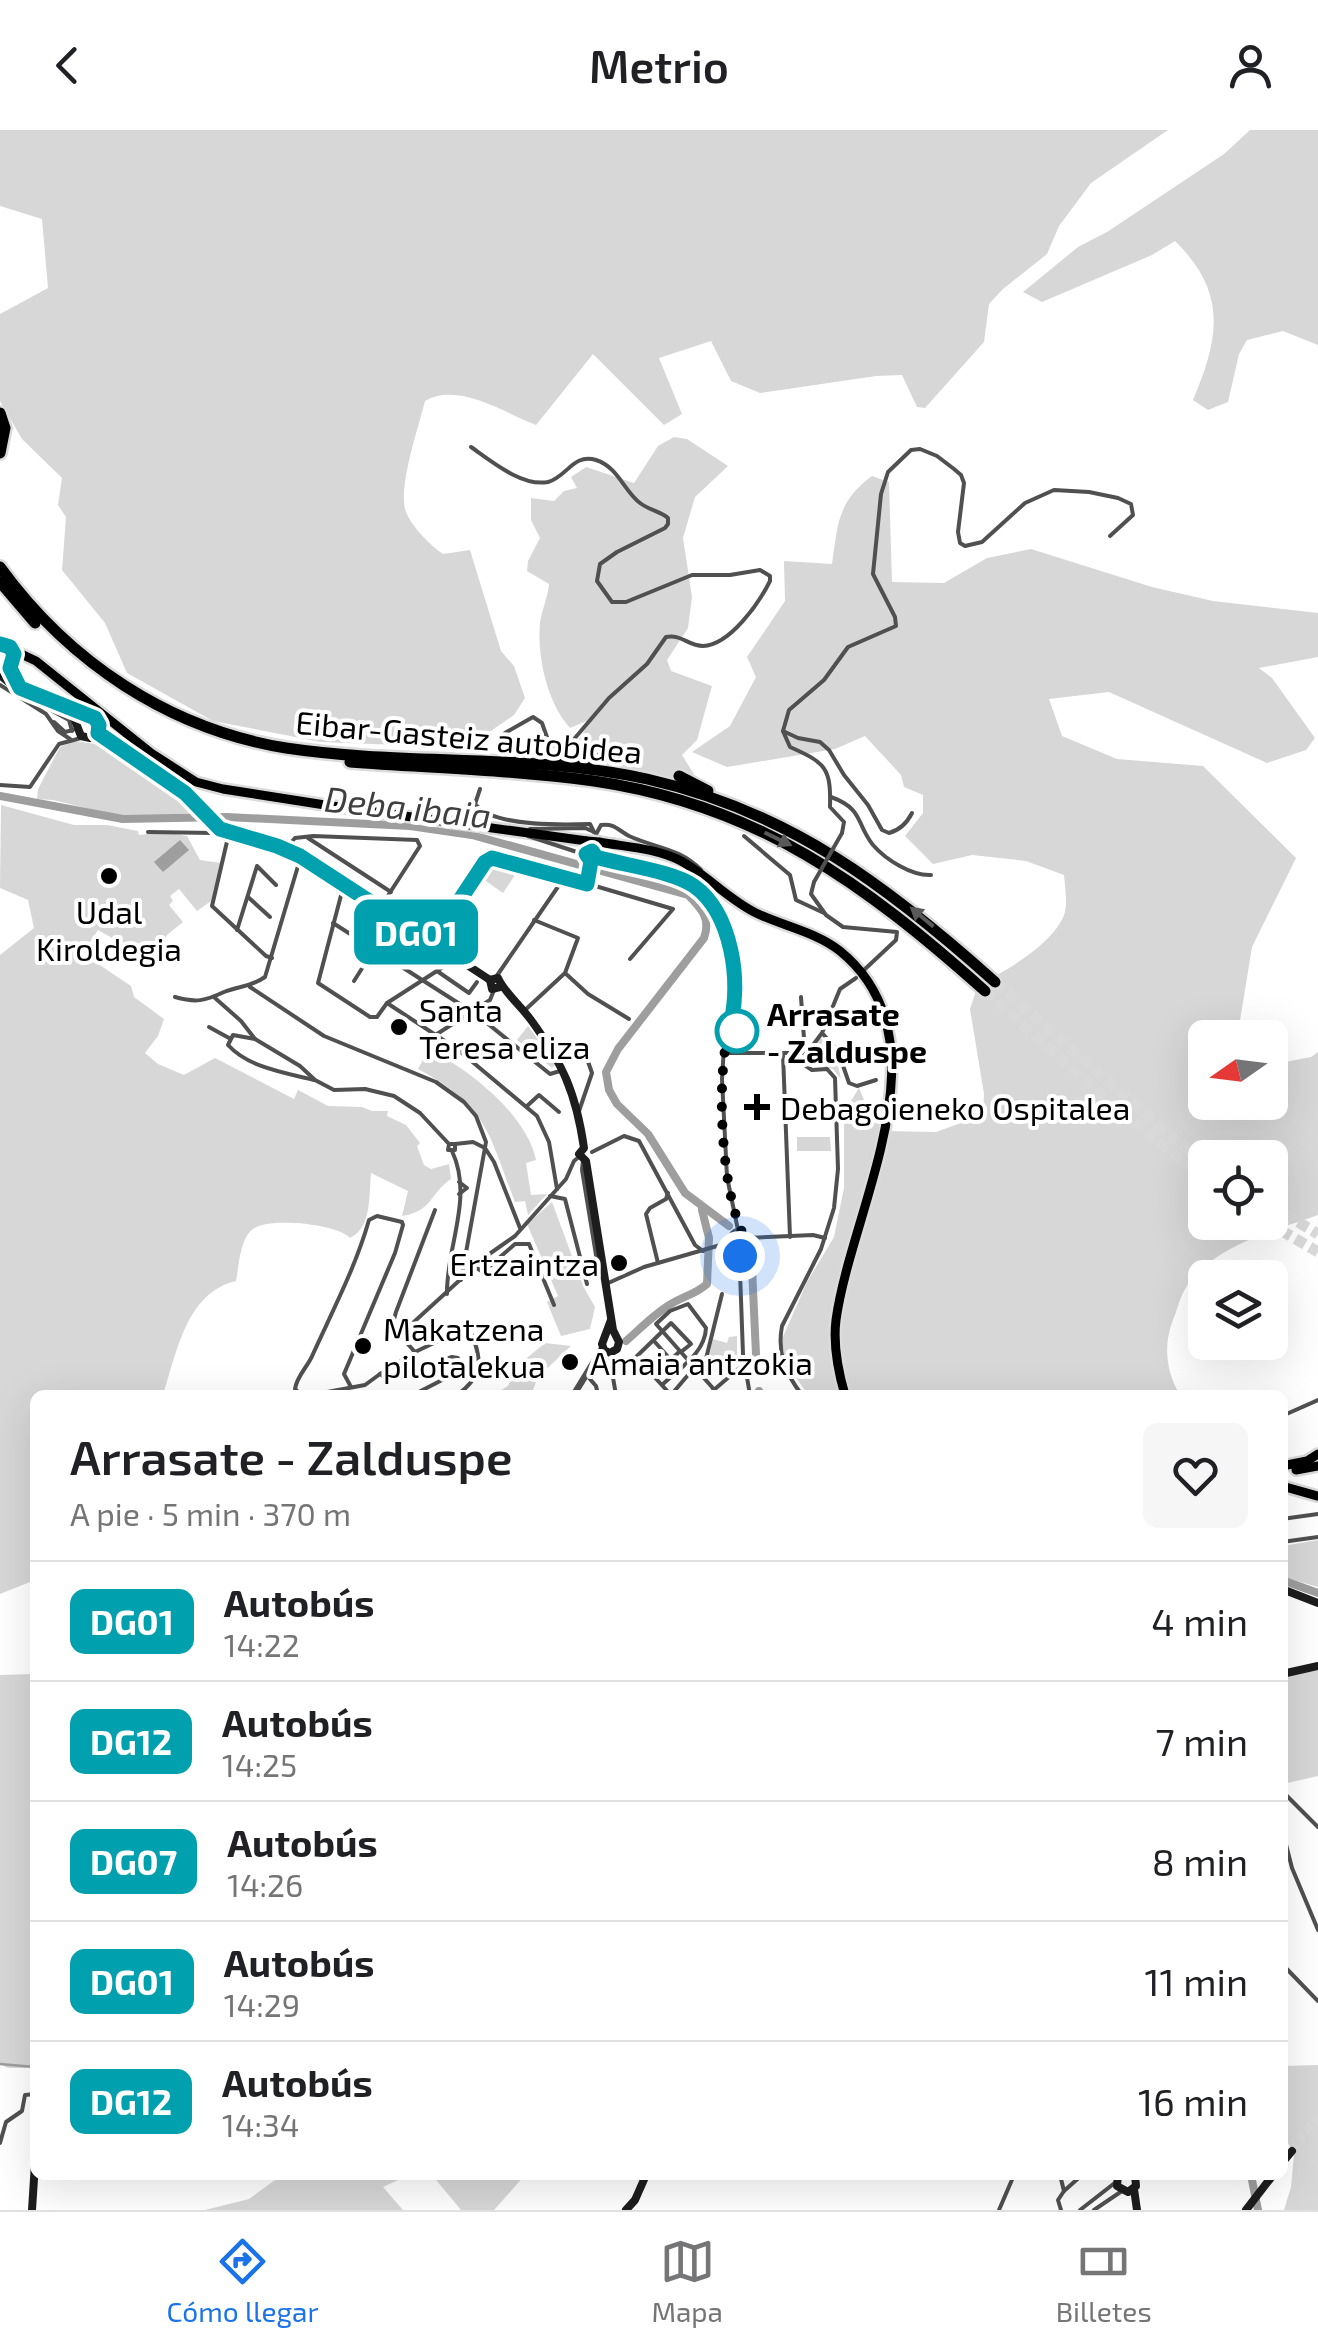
<!DOCTYPE html>
<html lang="es">
<head>
<meta charset="utf-8">
<style>
  :root { --surface:#fff; --page:#f6f6f6; --text:#202124; --muted:#757577; --line:#e0e0e0; --accent:#1a73e8 }
  body { margin:0; font-family:"Exo 2",sans-serif; background:var(--page); color:var(--text); height:100vh; display:flex; flex-direction:column; font-size:38px; white-space:nowrap }
  * { box-sizing:border-box; margin:0 }
  p { font-size:32px; color:var(--muted) }
  .icon { flex:none; width:55px; height:55px; fill:none; stroke:currentColor; stroke-width:2; stroke-linecap:round; stroke-linejoin:round }
  .map { position:relative; flex:1; overflow:hidden }
  .details { position:absolute; left:30px; top:1260px; width:1258px; height:790px; display:flex; flex-direction:column; background:var(--surface); border-radius:15px; box-shadow:0 10px 40px #0002 }
  .details>* { flex:none }
  .badge { padding:0 20px; border-radius:15px; font-size:35px; line-height:65px }
  .needle { width:65px; rotate:256deg }
  .controls { position:absolute; left:1188px; top:890px; display:grid; gap:20px }
  .controls a { display:grid; place-items:center; width:100px; height:100px; border-radius:15px; background:var(--surface); box-shadow:0 10px 40px #0002; font-size:50px }
  .you { position:absolute; width:50px; height:50px; margin:-25px; border:8px solid #fff; border-radius:50%; background:#1a73e8; box-shadow:0 0 0 15px #1a73e833 }
  .map>.badge { position:absolute; translate:-50% -50%; box-shadow:0 0 0 5px #fff }
  .round { display:grid; place-items:center; flex:none; width:105px; height:105px; border-radius:15px; background:var(--page) }
  .headline { display:flex; align-items:center; justify-content:space-between; height:170px; padding:0 40px }
  h1 { font-size:48px; font-weight:600; line-height:75px }
  ul { padding:0; list-style:none }
  li { display:flex; align-items:center; gap:30px; height:120px; padding:0 40px; border-top:2px solid var(--line) }
  li div { flex:1 }
  li b { display:block; font-size:38px }
  li em { font-style:normal }
  li .badge { min-width:110px; font-weight:700; text-align:center }
  header { display:flex; justify-content:space-between; align-items:center; height:130px; padding:0 40px; background:var(--surface); font-size:45px; font-weight:600 }
  .menu { display:flex; justify-content:space-around; align-items:center; height:140px; border-top:2px solid var(--line); background:var(--surface); font-size:28px; color:var(--muted) }
  .menu a { display:grid; justify-items:center; gap:5px }
  .menu .active { color:var(--accent) }
  .map>svg:first-child { display:block }
  .green { fill:#d7d7d7; fill-rule:evenodd }
  .water { fill:#9e9e9e }
  .lines { fill:none; stroke-linecap:round; stroke-linejoin:round }
  .stream { stroke:#9e9e9e; stroke-width:2.5 }
  .river { stroke:#9e9e9e; stroke-width:8 }
  .secondary-tunnel { stroke:#d9d9d9; stroke-width:8; stroke-dasharray:8 4; stroke-linecap:butt }
  .highway-tunnel { stroke:#d9d9d9; stroke-width:11; stroke-dasharray:11 5.5; stroke-linecap:butt }
  .primary-casing { stroke:#dbdbdb; stroke-width:14 }
  .highway-casing { stroke:#dbdbdb; stroke-width:16 }
  .street { stroke:#505050; stroke-width:4 }
  .secondary { stroke:#1d1d1d; stroke-width:8 }
  .primary { stroke:#000; stroke-width:9 }
  .highway { stroke:#000; stroke-width:11 }
  .primary-bridge-casing { stroke:#dbdbdb; stroke-width:14; stroke-linecap:butt }
  .street-bridge { stroke:#505050; stroke-width:4 }
  .primary-bridge { stroke:#000; stroke-width:9 }
  .oneway { fill:#595959 }
  .line-casing { stroke:#fff; stroke-width:22 }
  .line { stroke:#00a0ae; stroke-width:15 }
  .walk { stroke:#000; stroke-width:10; stroke-dasharray:0 18 }
  .poi-dot { fill:#000; stroke:#fff; stroke-width:4 }
  .stop-dot { fill:#fff; stroke:#00a0ae; stroke-width:5 }
  .labels { text-anchor:middle; dominant-baseline:central; stroke-width:8; stroke-linejoin:round; paint-order:stroke }
  .street-label { font-size:32px; fill:#000; stroke:#fff }
  .poi-label { font-size:32px; fill:#000; stroke:#fff; text-anchor:start }
  .stop-label { font-size:32px; font-weight:bold; fill:#000; stroke:#fff; text-anchor:start }
  .water-label { font-size:35px; font-style:italic; fill:#3f3f3f; stroke:#fff }
</style>
</head>
<body>
<header><svg class="icon" aria-label="back" viewBox="0 0 24 24"><path d="M15 5l-7 7 7 7"/></svg>Metrio<svg class="icon" aria-label="person" viewBox="0 0 24 24"><circle cx="12" cy="8" r="4"/><path d="M4 21q1-7 8-7t8 7"/></svg></header>
<div class="map">
<svg width="1318" height="2080" viewBox="0 0 1318 2080">
  <rect width="100%" height="100%" fill="#fff"/>
  <!-- green -->
  <g class="green">
    <path d="M0,0H1168L1091,53L1059,96L1047,124L1003,159L989,174L984,212L925,278L917,277L902,245L876,246L760,263L731,251L711,211L659,228L682,284L664,295L593,224L536,295C503,282 458,252 425,271C419,296 397,359 406,382C412,397 430,415 443,424L470,420L501,521L514,536L525,568L514,585L478,610L425,616L321,612L213,591L127,543L105,493L62,440L66,387L58,375L62,348L22,309L0,271V184L48,158L42,89L0,76Z"/>
    <path d="M1250,0H1318V215L1283,201L1247,210L1239,224L1228,272L1208,280L1193,270C1219,208 1228,163 1175,111L1152,125L1042,172L1023,162L1078,117L1107,102L1224,24Z"/>
    <path d="M674,307L687,309L728,336L695,367L683,408L692,467L688,498L667,530L671,541L712,556L697,610L682,625L695,646L689,655L661,646L568,633L575,615L592,589L570,598C547,572 537,527 540,493C542,479 548,467 549,454L527,441L528,431L540,408L531,390V368L554,371L564,361L577,358L571,347L586,337L634,353L658,316Z"/>
    <path d="M872,346L889,352L892,452L944,453L987,428L1031,419L1152,457L1213,471L1318,483V527L1259,538L1272,548L1315,608L1306,620L1267,633L1109,562L1049,569L1062,606L1117,629L1203,636L1296,728L1252,817L1238,903L1235,907L1205,908V972H1270V935L1311,927L1318,922V1085C1273,1101 1210,1116 1184,1161C1179,1170 1177,1181 1173,1190C1163,1215 1166,1242 1180,1265H808L783,1228L782,1209L807,1152L834,1107L844,1058V982L859,958L868,979L886,1001L936,1002L983,985L984,964L970,879L978,855C1006,841 1052,815 1064,785C1068,775 1065,756 1064,745L1026,731L972,725L933,734L905,706L923,683V665L904,657L901,645L865,606L835,619L727,637L692,622L730,596L756,547L747,527L785,471L784,431L832,434C838,394 837,372 872,346ZM1205,1028H1270V1092H1205Z"/>
    <path d="M74,611L104,615L154,647L199,683L123,687L53,670L37,669L38,659L60,617Z"/>
    <path d="M1,675L74,695H107L138,701L139,705L163,702L187,706L200,730L221,733L211,771L197,781L179,759L170,766L173,771L169,775L183,792L167,805L156,833L98,800L88,815L76,819L131,856L134,867L164,889L158,906L145,923L158,934L184,945L215,928L294,969L298,960L328,976L362,977L372,981H388L387,986L406,995L420,1013L417,1016L424,1035L431,1039L449,1034L451,1049C429,1064 433,1081 402,1086L408,1061L371,1043C369,1064 372,1098 350,1108C338,1094 269,1087 253,1099C240,1108 239,1136 236,1151C186,1163 177,1222 163,1265H35V1450L0,1464V825L34,798L28,770L0,758Z"/>
    <path d="M491,734L517,742L503,763L483,749Z"/>
    <path d="M528,896L556,934L552,938L517,910Z"/>
    <path d="M820,907L835,923L841,949L833,939L808,934L810,921Z"/>
    <path d="M429,919C471,941 527,985 536,1030L526,1033L531,1065L547,1064L528,1085L525,1071L515,1072C488,1002 488,977 418,939Z"/>
    <path d="M830,1007L831,1021H797V1007Z"/>
    <path d="M552,1072L583,1156L595,1177L590,1199L561,1206L547,1172L558,1166L527,1094Z"/>
    <path d="M737,1206V1233L730,1240L705,1245L713,1209L727,1213L729,1207Z"/>
    <path d="M545,1213L571,1216L538,1247L531,1265L472,1263L487,1260L498,1262L508,1256L517,1236Z"/>
    <path d="M1318,1410V1457L1283,1447V1416Z"/>
    <path d="M1318,1539V1646L1283,1654L1282,1547Z"/>
    <path d="M35,1544V1938H8L0,1934V1545Z"/>
    <path d="M1318,1935V2080H1284L1291,2057L1294,2025L1283,2003V1936Z"/>
    <path d="M282,2045H409L383,2057L403,2080H205L249,2069Z"/>
    <path d="M432,2045H525L494,2080H461Z"/>
  </g>
  <!-- water -->
  <path class="water" d="M180,710L189,720L163,742L154,732Z"/>
  <g class="lines">
    <!-- stream -->
    <path class="stream" d="M0,1934L35,1937"/>
    <!-- river -->
    <g class="river">
      <path d="M0,666L123,689L227,687L410,696L472,705L688,765C702,779 711,789 704,808L618,919L606,942L609,960L617,974L648,1004L685,1063L729,1096"/>
      <path d="M751,1116L756,1224"/>
      <path d="M626,1211C641,1198 654,1184 671,1174C684,1166 696,1164 707,1154L709,1108L702,1080"/>
      <path d="M759,1261V1265"/>
      <path d="M1282,1450L1318,1463"/>
      <path d="M1251,2045L1258,2080"/>
    </g>
    <!-- secondary-tunnel -->
    <path class="secondary-tunnel" d="M1292,2021L1318,1986"/>
    <!-- highway-tunnel -->
    <g class="highway-tunnel">
      <path d="M995,852L1174,1009L1205,1031"/>
      <path d="M985,861L1107,970L1205,1049"/>
      <path d="M1270,1075L1318,1104"/>
      <path d="M1267,1092L1318,1122"/>
    </g>
    <defs>
      <g id="primary">
        <path d="M0,514L36,531L151,623L196,652L223,659L325,675L587,711"/>
        <path d="M0,543L13,535L12,520"/>
        <path d="M599,712C626,717 656,718 681,731C708,746 729,770 756,783C783,796 816,802 840,821C951,911 851,1079 836,1190C833,1214 838,1241 845,1265"/>
        <path d="M1282,1336L1307,1331L1318,1324"/>
        <path d="M1296,1340L1318,1336"/>
        <path d="M1282,1356L1317,1366"/>
      </g>
      <g id="highway">
        <path d="M0,283L5,298L0,323"/>
        <path d="M0,437C69,532 169,599 286,618C406,636 528,623 647,649C789,681 889,757 995,852"/>
        <path d="M0,452L35,493"/>
        <path d="M557,630L603,628"/>
        <path d="M350,632C431,638 513,640 594,651C758,675 865,754 985,861"/>
        <path d="M679,646L708,661"/>
      </g>
    </defs>
    <!-- primary casing -->
    <use href="#primary" class="primary-casing"/>
    <!-- highway casing -->
    <use href="#highway" class="highway-casing"/>
    <!-- street -->
    <g class="street">
      <path d="M471,317C491,331 522,357 548,352C567,347 573,323 596,330C618,337 624,361 640,373C649,380 660,381 668,388V394L665,398L617,422L600,434L597,451L612,472H626L692,445H730L760,440L770,446V451C759,473 730,515 703,516C688,516 682,504 666,507L647,534L609,568L569,615L559,618L549,613L542,593L533,587L505,603L498,613"/>
      <path d="M0,555L46,584L58,601L70,609"/>
      <path d="M38,568L49,579L69,590L72,601"/>
      <path d="M54,592L65,602L73,600"/>
      <path d="M783,601L798,608L820,612L829,620L844,645L868,675L882,700L889,703C900,700 907,693 912,683"/>
      <path d="M0,655L30,657L59,614L81,608"/>
      <path d="M480,659L475,674C493,697 562,695 590,694L594,702"/>
      <path d="M831,667C864,679 856,694 873,715C886,730 912,746 931,745"/>
      <path d="M530,699L585,698L594,702"/>
      <path d="M148,702L213,703L223,700"/>
      <path d="M229,703L212,776L266,826L272,828"/>
      <path d="M842,703L844,692L830,677C831,638 826,633 790,617L783,601L789,580L824,550L848,517L896,496L895,487L873,444L881,364L888,342L911,320L920,319L937,326L954,339L961,345L964,353L958,402L960,413L965,416L982,412L1025,373L1054,360L1089,362L1118,368L1131,374L1133,385L1110,406"/>
      <path d="M528,706L583,724L591,731"/>
      <path d="M744,706L790,745L796,770L824,783"/>
      <path d="M308,708L391,762"/>
      <path d="M593,710L601,695C614,693 618,700 629,706C655,718 680,718 701,740"/>
      <path d="M287,717L295,708L313,706L417,710L420,716L380,778"/>
      <path d="M592,721L596,727L690,753L704,765L726,802L733,833L734,869L724,917L722,949L727,1047L738,1100"/>
      <path d="M814,752L811,764L826,785L843,797L897,802L896,810L864,840"/>
      <path d="M344,754L318,853L370,887H377L387,873L457,919L537,986L549,1012L557,1059"/>
      <path d="M587,754L593,731"/>
      <path d="M248,767L270,787"/>
      <path d="M333,793L477,885L550,944L560,941"/>
      <path d="M237,800L257,736L276,755"/>
      <path d="M432,812L485,733L501,728L673,779L630,829"/>
      <path d="M437,841L469,863L477,852"/>
      <path d="M565,843L588,864L629,889"/>
      <path d="M496,847L564,748"/>
      <path d="M354,851L394,788"/>
      <path d="M250,857L324,906L436,952L464,972L476,986L486,1012L461,1150"/>
      <path d="M175,867C196,873 205,871 224,862C239,856 251,857 265,847L301,726"/>
      <path d="M801,867L806,936L812,940L827,939L835,948L838,1039L834,1078L821,1119L782,1196C777,1223 785,1243 802,1265"/>
      <path d="M215,868L241,891L255,909L300,936L315,950L334,960L365,959L394,966L420,983L449,1014H455V1020H448L449,1014"/>
      <path d="M387,873L454,830"/>
      <path d="M433,880L454,893"/>
      <path d="M524,881L565,843L578,808L534,790"/>
      <path d="M209,897L229,908"/>
      <path d="M437,904L490,870L494,860"/>
      <path d="M823,904L838,921L849,953L857,956L876,950"/>
      <path d="M255,909L233,905L228,915C249,938 286,943 314,950"/>
      <path d="M723,923H807L822,903L840,859L856,848"/>
      <path d="M783,924L790,1107"/>
      <path d="M527,976L539,965L559,982"/>
      <path d="M578,984L592,943L584,920"/>
      <path d="M455,1014L473,1012L485,1018L494,1032L520,1098"/>
      <path d="M592,1022L624,1006L639,1011L695,1115L703,1121"/>
      <path d="M583,1030L582,1040L597,1131"/>
      <path d="M459,1064L467,1058L459,1052"/>
      <path d="M550,1066L565,1069L587,1154"/>
      <circle cx="738" cy="1108" r="8"/>
      <path d="M745,1108L813,1105L825,1108"/>
      <path d="M739,1115L743,1224L750,1265"/>
      <path d="M658,1133L646,1084L650,1078L666,1069L668,1063"/>
      <path d="M475,1137L483,1142L515,1114H529L554,1175"/>
      <path d="M606,1154L644,1137L731,1112"/>
      <path d="M447,1164C446,1117 474,1068 452,1021"/>
      <path d="M396,1201H404L485,1127L515,1106L566,1049L574,1031L580,1026"/>
      <path d="M396,1201L415,1222L459,1201L472,1205C483,1232 482,1247 457,1265"/>
      <path d="M396,1201L393,1193L396,1182L435,1080"/>
      <path d="M654,1211L671,1230"/>
      <path d="M600,1227H605L611,1236L616,1265"/>
      <path d="M702,1245L722,1164"/>
      <path d="M654,1246L679,1222"/>
      <path d="M589,1248L596,1256L598,1265"/>
      <path d="M662,1255C680,1238 705,1223 706,1198L688,1174L670,1181L656,1194C677,1218 698,1241 719,1265"/>
      <path d="M301,1265L295,1259C297,1245 308,1237 313,1224C333,1180 356,1136 369,1090L377,1086L402,1092L403,1095L395,1123L344,1244L351,1257"/>
      <path d="M311,1265L365,1255L380,1244"/>
      <path d="M413,1265L446,1248L460,1235L458,1228L452,1227L388,1250L380,1244L415,1222"/>
      <path d="M572,1265L602,1216"/>
      <path d="M575,1265L598,1228L606,1222"/>
      <path d="M671,1265L636,1227L671,1193L691,1214L681,1222"/>
      <path d="M671,1265L694,1238"/>
      <path d="M708,1265L744,1234"/>
      <path d="M1282,1286L1318,1270"/>
      <path d="M1282,1389L1318,1384"/>
      <path d="M1282,1412L1318,1407"/>
      <path d="M1282,1661L1318,1697"/>
      <path d="M1282,1699L1292,1738L1318,1800"/>
      <path d="M1282,1834L1318,1871"/>
      <path d="M0,2013L6,1992L22,1981L25,1965L35,1964"/>
      <path d="M1060,2045L1064,2061L1058,2070L1061,2080"/>
      <path d="M1064,2061L1082,2045"/>
      <path d="M999,2080L1014,2045"/>
      <path d="M1080,2080L1116,2052"/>
      <path d="M1094,2080L1122,2061"/>
    </g>
    <!-- secondary -->
    <g class="secondary">
      <path d="M0,545L14,557L95,588L99,595L98,603L185,663L220,699L277,716L301,726L490,850L492,859L500,857"/>
      <path d="M66,578L74,588L81,606L90,608L98,603"/>
      <path d="M490,850L498,848C504,862 520,875 531,890C563,934 576,963 584,1018L579,1024L586,1031L613,1200L619,1212L617,1219L610,1223L604,1220L602,1214L611,1190"/>
      <path d="M1282,1459L1318,1473"/>
      <path d="M1282,1544L1318,1536"/>
      <path d="M1282,2033L1292,2021"/>
      <path d="M1118,2045L1117,2056L1128,2062L1136,2056L1135,2045"/>
      <path d="M1134,2059L1137,2080"/>
      <path d="M32,2080L35,2033"/>
      <path d="M626,2080L635,2070L646,2045"/>
      <path d="M1246,2080L1273,2045"/>
    </g>
    <!-- primary -->
    <use href="#primary" class="primary"/>
    <!-- highway -->
    <use href="#highway" class="highway"/>
    <defs>
      <path id="primary-bridge" d="M587,711L599,712"/>
    </defs>
    <!-- primary-bridge casing -->
    <use href="#primary-bridge" class="primary-bridge-casing"/>
    <!-- street-bridge -->
    <path class="street-bridge" d="M814,752L842,703"/>
    <!-- primary-bridge -->
    <use href="#primary-bridge" class="primary-bridge"/>
  </g>
  <!-- one-way arrows -->
  <defs><path id="oneway-solid" d="M-6-.8H1V-3.2L6.5 0L1 3.2V.8H-6Z" transform="scale(2.5)"/></defs>
  <g class="oneway">
    <use href="#oneway-solid" transform="translate(778 709) rotate(26)"/>
    <use href="#oneway-solid" transform="translate(922 787) rotate(-140)"/>
  </g>
  <g class="lines">
    <defs>
      <path id="line" d="M0,514L10,517L14,524L10,538L20,558L95,588L99,595L98,603L185,663L220,699L277,716L300,726L432,812L485,732L492,728L587,754L591,731L586,724L592,721L596,727C622,735 673,741 694,756C732,783 742,853 730,895L738,904"/>
    </defs>
    <!-- line casing -->
    <use href="#line" class="line-casing"/>
    <!-- line -->
    <use href="#line" class="line"/>
    <!-- walk -->
    <path class="walk" d="M737,901L730,896C715,945 721,1065 745,1108L740,1116V1126"/>
  </g>
  <!-- markers -->
  <g class="poi-dot">
    <circle cx="109" cy="746" r="10"/>
    <circle cx="399" cy="897" r="10"/>
    <path d="M752 962h10v10h10v10h-10v10h-10v-10h-10v-10h10z"/>
    <circle cx="619" cy="1133" r="10"/>
    <circle cx="363" cy="1216" r="10"/>
    <circle cx="570" cy="1232" r="10"/>
  </g>
  <circle class="stop-dot" cx="737" cy="901" r="20"/>
  <g class="labels">
    <!-- street labels -->
    <g class="street-label">
      <text transform="translate(469 606) rotate(5)">Eibar-Gasteiz autobidea</text>
    </g>
    <!-- poi labels -->
    <g class="poi-label">
      <text x="109" y="781" text-anchor="middle">Udal<tspan x="109" dy="37">Kiroldegia</tspan></text>
      <text x="419" y="879">Santa<tspan x="419" dy="37">Teresa eliza</tspan></text>
      <text x="780" y="977">Debagoieneko Ospitalea</text>
      <text x="599" y="1133" text-anchor="end">Ertzaintza</text>
      <text x="383" y="1198">Makatzena<tspan x="383" dy="37">pilotalekua</tspan></text>
      <text x="590" y="1232">Amaia antzokia</text>
    </g>
    <!-- stop labels -->
    <g class="stop-label">
      <text x="767" y="883">Arrasate<tspan x="767" dy="37">- Zalduspe</tspan></text>
    </g>
    <!-- water labels -->
    <g class="water-label">
      <text transform="translate(408 676) rotate(6)">Deba ibaia</text>
    </g>
  </g>
</svg>
<div class="controls">
<a><svg class="needle" viewBox="-14 -14 28 28"><path d="M0-13l5 13h-10z" fill="#e53935"/><path d="M0 13l5-13h-10z" fill="#757577"/></svg></a>
<a><svg class="icon" aria-label="locate" viewBox="0 0 24 24"><circle cx="12" cy="12" r="6"/><path d="M12 2v4M12 18v4M2 12h4M18 12h4"/></svg></a>
<a><svg class="icon" aria-label="layers" viewBox="0 0 24 24"><path d="M12 4l9 5-9 5-9-5zM3 14l9 5 9-5"/></svg></a>
</div>
<div class="you" style="left:740px;top:1126px"></div>
<b class="badge" style="left:416px;top:802px;background:#00a0ae;color:#fff">DG01</b>
<section class="details">
<div class="headline"><div><h1>Arrasate - Zalduspe</h1><p>A pie · 5 min · 370 m</p></div><a class="round"><svg class="icon" aria-label="heart" viewBox="0 0 24 24"><path d="M12 20l-8-8c-3-5 5-10 8-4 3-6 11-1 8 4z"/></svg></a></div>
<ul>
<li><span class="badge" style="background:#00a0ae;color:#fff">DG01</span><div><b>Autobús</b><p>14:22</p></div><em>4 min</em></li>
<li><span class="badge" style="background:#00a0ae;color:#fff">DG12</span><div><b>Autobús</b><p>14:25</p></div><em>7 min</em></li>
<li><span class="badge" style="background:#00a0ae;color:#fff">DG07</span><div><b>Autobús</b><p>14:26</p></div><em>8 min</em></li>
<li><span class="badge" style="background:#00a0ae;color:#fff">DG01</span><div><b>Autobús</b><p>14:29</p></div><em>11 min</em></li>
<li><span class="badge" style="background:#00a0ae;color:#fff">DG12</span><div><b>Autobús</b><p>14:34</p></div><em>16 min</em></li>
</ul>
</section>
</div>
<nav class="menu">
<a class="active"><svg class="icon" aria-label="directions" viewBox="0 0 24 24"><path d="M12 3l9 9-9 9-9-9zM9 14v-3h6M13 9l2 2-2 2"/></svg>Cómo llegar</a>
<a><svg class="icon" aria-label="map" viewBox="0 0 24 24"><path d="M3 6l6-2 6 2 6-2v14l-6 2-6-2-6 2zM9 4v14M15 6v14"/></svg>Mapa</a>
<a><svg class="icon" aria-label="tickets" viewBox="0 0 24 24"><path d="M3 7h18v10H3zM15 7v10"/></svg>Billetes</a>
</nav>
</body>
</html>
